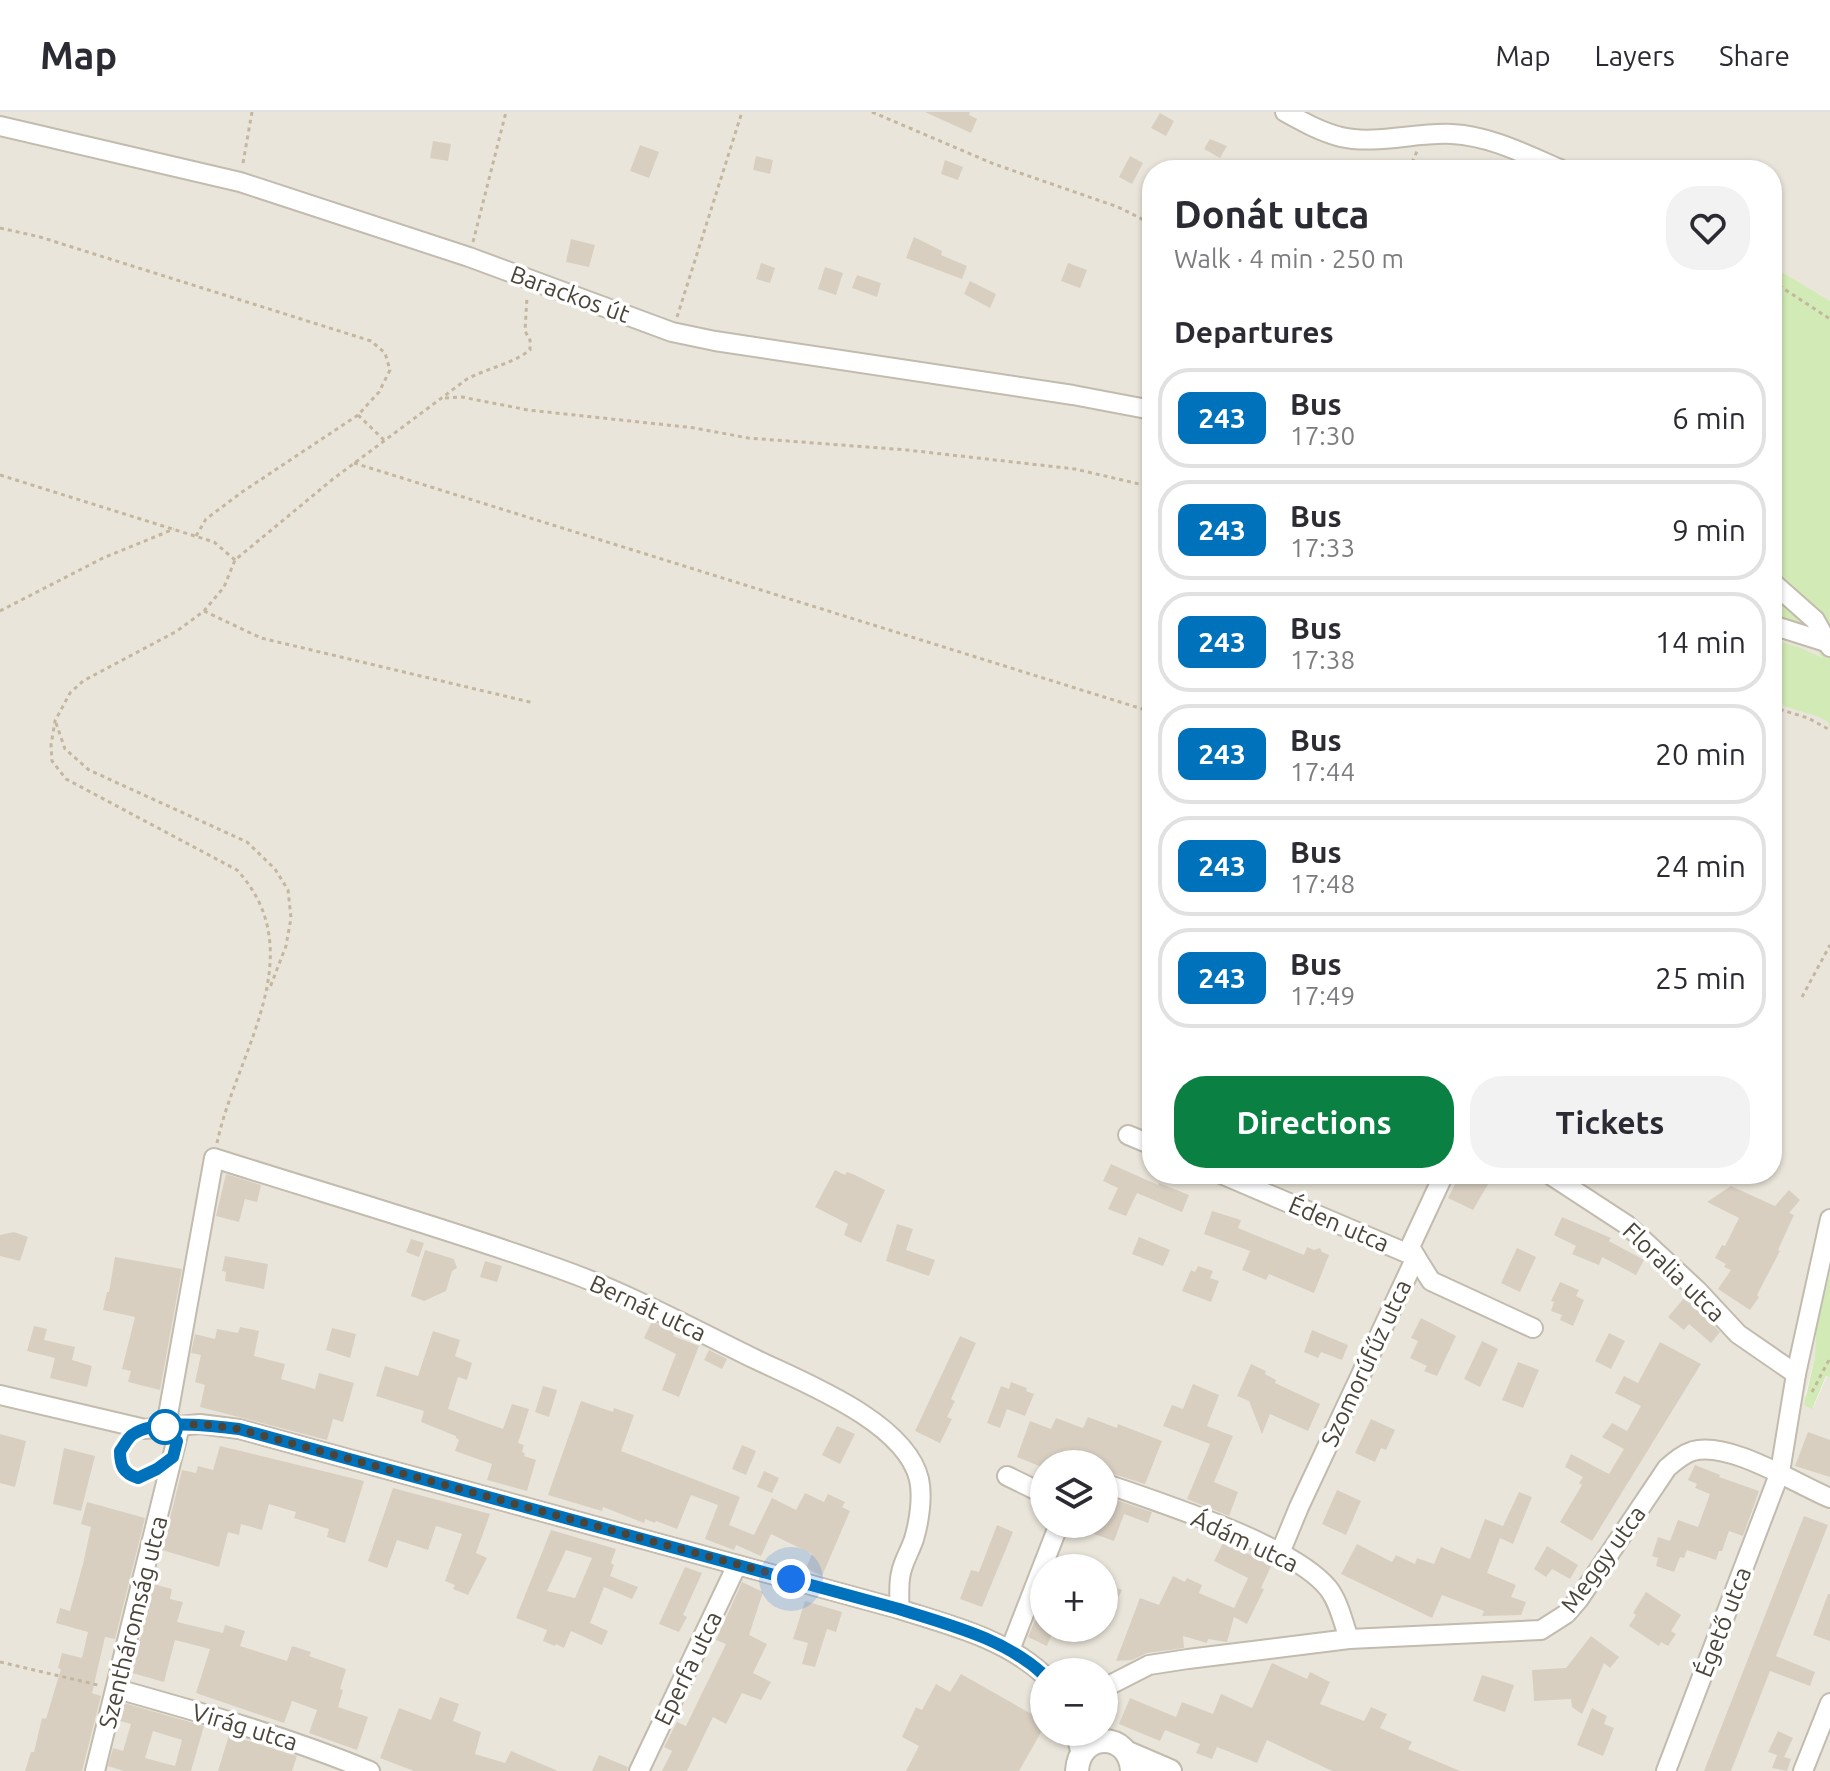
<!DOCTYPE html>
<html lang="en">
<head>
<meta charset="utf-8">
<style>
  :root { --surface:#fff; --page:#f2f2f3; --text:#2b2b33; --muted:#7c7c81; --line:#e1e1e2; --accent:#0b8043 }
  body { margin:0; font-family:Ubuntu,sans-serif; background:var(--page); color:var(--text); height:100vh; display:flex; flex-direction:column; font-size:30px; white-space:nowrap }
  * { box-sizing:border-box; margin:0 }
  p { font-size:26px; color:var(--muted) }
  .icon { flex:none; width:44px; height:44px; fill:none; stroke:currentColor; stroke-width:2; stroke-linecap:round; stroke-linejoin:round }
  .map { position:relative; flex:1; overflow:hidden }
  .details { position:absolute; left:1142px; top:48px; width:640px; height:1024px; display:flex; flex-direction:column; background:var(--surface); border-radius:32px; box-shadow:0 2px 6px #0004 }
  .details>* { flex:none }
  .badge { padding:0 16px; border-radius:12px; font-size:28px; line-height:52px }
  .tools { position:absolute; left:1030px; top:1338px; display:grid; gap:16px }
  .tools a { display:grid; place-items:center; width:88px; height:88px; border-radius:50%; background:var(--surface); box-shadow:0 2px 6px #0004; font-size:40px }
  .you { position:absolute; width:40px; height:40px; margin:-20px; border:6px solid #fff; border-radius:50%; background:#1a73e8; box-shadow:0 0 0 12px #1a73e833 }
  .map>.badge { position:absolute; translate:-50% -50%; box-shadow:0 0 0 4px #fff }
  h2 { padding:0 32px; font-size:30px; line-height:72px }
  .round { display:grid; place-items:center; flex:none; width:84px; height:84px; border-radius:32px; background:var(--page) }
  .head { display:flex; align-items:center; justify-content:space-between; height:136px; padding:0 32px }
  h1 { font-size:38px; font-weight:700; line-height:60px }
  .primary-button { display:flex; gap:16px; margin-top:auto; padding:16px 32px }
  .primary-button a { flex:1; height:92px; border-radius:32px; background:var(--accent); color:#fff; font-size:32px; font-weight:700; line-height:92px; text-align:center }
  .primary-button a+a { background:var(--page); color:var(--text) }
  ul { padding:0; list-style:none }
  li { display:flex; align-items:center; gap:24px; height:100px; margin:0 16px 12px; padding:0 16px; border:4px solid var(--line); border-radius:32px }
  li div { flex:1 }
  li b { display:block; font-size:30px }
  li em { font-style:normal }
  li .badge { min-width:88px; font-weight:700; text-align:center }
  header { display:flex; align-items:center; gap:48px; box-sizing:border-box; height:112px; padding:0 40px; background:var(--surface); border-bottom:2px solid var(--line) }
  header strong { font-size:38px }
  nav { display:flex; gap:44px; margin-inline-start:auto; font-size:28px }
  .map>svg:first-child { display:block }
  .residential { fill:#eae5da; fill-rule:evenodd }
  .grass { fill:#d2eab5 }
  .building { fill:#d8cfc1; fill-rule:evenodd }
  .lines { fill:none; stroke-linecap:round; stroke-linejoin:round }
  .service-casing { stroke:#c2bbae; stroke-width:13 }
  .minor-casing { stroke:#c2bbae; stroke-width:22 }
  .tertiary-casing { stroke:#c2bbae; stroke-width:26 }
  .path { stroke:#c4b79f; stroke-width:3; stroke-dasharray:4 4; stroke-linecap:butt }
  .service { stroke:#fff; stroke-width:9 }
  .minor { stroke:#fff; stroke-width:18 }
  .tertiary { stroke:#fff; stroke-width:22 }
  .line-casing { stroke:#fff; stroke-width:18 }
  .line { stroke:#0072bc; stroke-width:12 }
  .walk { stroke:#4b4439; stroke-width:8; stroke-dasharray:0 14.4 }
  .stop-dot { fill:#fff; stroke:#0072bc; stroke-width:4 }
  .labels { text-anchor:middle; dominant-baseline:central; stroke-width:7; stroke-linejoin:round; paint-order:stroke }
  .street-label { font-size:24px; fill:#4b4439; stroke:#fff }
</style>
</head>
<body>
<header>
<strong>Map</strong>
<nav><a>Map</a><a>Layers</a><a>Share</a></nav>
</header>
<div class="map">
<svg width="1830" height="1659" viewBox="0 0 1830 1659">
  <rect width="100%" height="100%" fill="#f6f3ec"/>
  <!-- residential -->
  <path class="residential" d="M0,0H1830V189L1772,154V58H1152V1062H1772V488L1802,512L1823,548L1830,565V1160L1816,1218L1815,1245L1805,1283L1813,1296L1827,1264L1830,1265V1659H0ZM1044,1352H1104V1412H1044ZM1044,1456H1104V1516H1044ZM1044,1560H1104V1620H1044Z"/>
  <!-- grass -->
  <g class="grass">
    <path d="M1772,154L1830,189V616L1828,610L1819,605L1772,590V527L1801,536L1822,546L1802,513L1772,509Z"/>
    <path d="M1830,1160V1265L1826,1264L1812,1297L1804,1293L1815,1245L1816,1218Z"/>
  </g>
  <!-- building -->
  <g class="building">
    <path d="M925,0H970L969,3L977,7L971,21Z"/>
    <path d="M1160,1L1174,9L1166,24L1151,16Z"/>
    <path d="M1210,27L1227,34L1220,46L1204,37Z"/>
    <path d="M433,29L451,32L448,49L430,46Z"/>
    <path d="M640,33L659,40L649,66L630,59Z"/>
    <path d="M756,44L773,48L770,62L753,58Z"/>
    <path d="M1130,44L1143,51L1132,72L1119,65Z"/>
    <path d="M945,48L963,55L958,68L941,62Z"/>
    <path d="M914,125L942,139L941,143L967,154L962,167L906,146Z"/>
    <path d="M571,127L595,133L589,155L566,150Z"/>
    <path d="M761,151L775,156L770,171L756,167Z"/>
    <path d="M1068,151L1087,158L1080,176L1061,169Z"/>
    <path d="M825,155L843,161L836,183L818,177Z"/>
    <path d="M857,163L881,171L877,185L852,176Z"/>
    <path d="M970,169L996,182L990,196L964,182Z"/>
    <path d="M1111,1052L1158,1073L1159,1071L1189,1083L1182,1100L1137,1081L1126,1104L1108,1097L1118,1076L1103,1069Z"/>
    <path d="M835,1058L845,1063L847,1060L855,1063L885,1078L861,1131L844,1123L848,1112L815,1095Z"/>
    <path d="M226,1062L261,1073L257,1090L245,1087L239,1110L216,1104Z"/>
    <path d="M1460,1062H1494L1473,1098L1448,1086Z"/>
    <path d="M1731,1074L1775,1094L1789,1078L1800,1088L1789,1101L1794,1103L1778,1138L1780,1139L1757,1183L1759,1185L1750,1198L1718,1177L1731,1158L1724,1155L1726,1152L1715,1146L1722,1133L1725,1134L1739,1106L1707,1090Z"/>
    <path d="M1212,1099L1241,1108L1238,1116L1304,1143L1307,1135L1314,1138L1320,1136L1322,1140L1329,1143L1314,1181L1269,1162L1266,1168L1242,1158L1250,1139L1204,1122Z"/>
    <path d="M1562,1105L1611,1126L1609,1129L1644,1148L1636,1163L1602,1145L1599,1153L1572,1142L1576,1134L1554,1123Z"/>
    <path d="M897,1112L913,1117L906,1138L935,1148L929,1164L886,1149Z"/>
    <path d="M14,1120L28,1125L20,1149L0,1144V1123Z"/>
    <path d="M1139,1125L1170,1138L1163,1154L1132,1142Z"/>
    <path d="M411,1127L424,1131L419,1145L406,1140Z"/>
    <path d="M1517,1136L1536,1145L1520,1180L1501,1171Z"/>
    <path d="M425,1138L454,1147L457,1156L452,1159L446,1179L424,1189L411,1184Z"/>
    <path d="M225,1144L268,1152L264,1177L225,1169L226,1160L222,1159Z"/>
    <path d="M115,1145L182,1157L160,1278L128,1270L131,1259L122,1257L135,1205L103,1198L107,1180H109Z"/>
    <path d="M485,1149L502,1154L497,1170L480,1165Z"/>
    <path d="M1198,1154L1213,1159L1210,1166L1219,1169L1211,1190L1182,1179L1191,1158L1195,1160Z"/>
    <path d="M1560,1170L1579,1178L1576,1184L1584,1188L1573,1214L1560,1208L1562,1203L1551,1199L1554,1190L1551,1189Z"/>
    <path d="M1685,1185L1720,1220L1711,1231L1689,1212L1684,1218L1668,1205Z"/>
    <path d="M1421,1206L1456,1224L1437,1264L1424,1259L1427,1254L1410,1246L1418,1229L1411,1226Z"/>
    <path d="M652,1209L675,1221L673,1224L699,1234L679,1285L662,1278L676,1242L644,1226Z"/>
    <path d="M34,1214L47,1217L44,1228L75,1235L72,1248L92,1254L87,1275L50,1266L55,1246L27,1239Z"/>
    <path d="M240,1215L259,1219L254,1244L285,1252L281,1267L315,1277L319,1261L354,1271L343,1310L333,1307L327,1328L200,1295L205,1273L195,1270L201,1243L191,1241L195,1222L215,1227L217,1217L238,1221Z"/>
    <path d="M332,1216L356,1222L350,1246L326,1238Z"/>
    <path d="M1312,1218L1348,1233L1342,1248L1321,1240L1318,1246L1304,1240Z"/>
    <path d="M433,1219L460,1228L455,1244L472,1251L467,1268L458,1265L448,1297L503,1317L512,1292L529,1297L518,1331L524,1333L522,1340L525,1341L524,1344L536,1348L527,1379L487,1368L492,1352L455,1339L459,1328L456,1326V1324L421,1310L424,1299L376,1284L385,1254L418,1264Z"/>
    <path d="M1609,1221L1625,1229L1611,1257L1595,1249Z"/>
    <path d="M960,1224L976,1231L951,1287L955,1289L947,1305L952,1307L940,1331L915,1319Z"/>
    <path d="M1482,1229L1498,1237L1480,1275L1464,1267Z"/>
    <path d="M1660,1230L1701,1252L1592,1429L1560,1410L1582,1373L1579,1371L1583,1365L1565,1355L1571,1342L1609,1362L1624,1337L1602,1325L1612,1311L1627,1319L1641,1294L1615,1281L1624,1264L1638,1271Z"/>
    <path d="M709,1238L727,1247L722,1257L704,1248Z"/>
    <path d="M1518,1250L1539,1258L1523,1296L1502,1288Z"/>
    <path d="M1251,1252L1266,1259L1265,1262L1276,1268L1275,1271L1320,1292L1308,1319L1270,1302L1262,1322L1249,1289L1237,1284Z"/>
    <path d="M1011,1270L1027,1276L1026,1279L1034,1282L1025,1304L1007,1297L1000,1316L987,1311L1001,1274L1009,1277Z"/>
    <path d="M1193,1272L1219,1283L1207,1314L1233,1324L1214,1370L1238,1380L1229,1404L1187,1387L1210,1332L1163,1314L1172,1293L1183,1297Z"/>
    <path d="M543,1274L557,1278L549,1305L535,1300Z"/>
    <path d="M581,1289L613,1300L614,1296L634,1303L621,1339L740,1385L729,1413L754,1423L772,1386L796,1398L805,1381L824,1390L828,1382L845,1390L842,1395L850,1399L822,1464L806,1456L812,1442L771,1422L761,1444L736,1433L734,1438L705,1427L718,1393L691,1383L677,1417L656,1409L655,1411L645,1407L644,1411L603,1395L602,1399L548,1383Z"/>
    <path d="M1088,1305L1117,1316L1118,1312L1162,1329L1145,1372L1104,1359V1352H1044V1356L1017,1345L1030,1309L1051,1317L1056,1306L1083,1316Z"/>
    <path d="M1371,1307L1395,1318L1386,1338L1381,1336L1375,1350L1355,1341Z"/>
    <path d="M837,1314L855,1322L840,1352L822,1343Z"/>
    <path d="M1808,1320L1830,1328V1365L1795,1354Z"/>
    <path d="M0,1322L26,1329L15,1375L0,1371Z"/>
    <path d="M742,1333L756,1339L746,1363L732,1357Z"/>
    <path d="M220,1334L364,1369L345,1431L327,1425L329,1417L294,1406L296,1400L269,1392L262,1418L241,1412L239,1423L228,1420L219,1455L162,1438L182,1358L196,1361L198,1354L213,1358Z"/>
    <path d="M64,1336L95,1344L81,1399L53,1392Z"/>
    <path d="M1695,1353L1720,1363L1719,1365L1759,1379L1743,1424L1729,1419L1722,1439H1719L1716,1448L1687,1438L1684,1446L1680,1445L1674,1460L1656,1454L1658,1446L1652,1444L1658,1425L1670,1429L1678,1408L1698,1415L1710,1382L1695,1376L1697,1372L1688,1368Z"/>
    <path d="M764,1359L779,1366L772,1381L757,1375Z"/>
    <path d="M393,1376L490,1402L476,1441L487,1446L468,1483L453,1477L455,1473L445,1469L462,1422L436,1414L428,1438L397,1428L387,1456L368,1449Z"/>
    <path d="M1337,1378L1361,1389L1346,1423L1322,1412Z"/>
    <path d="M1519,1380L1532,1385L1513,1432L1500,1426L1487,1461L1516,1473L1511,1485L1526,1490L1521,1503L1482,1504L1484,1499L1442,1483L1432,1506L1341,1462L1357,1432L1392,1450L1396,1443L1415,1452L1417,1446L1434,1452L1441,1435L1470,1447L1485,1407L1503,1414Z"/>
    <path d="M1104,1384L1152,1400L1148,1411L1124,1402L1114,1429L1071,1414L1104,1412Z"/>
    <path d="M87,1390L145,1406L115,1527L105,1525L92,1581L101,1584L82,1659H25L31,1640H34L42,1606L46,1607L61,1557L58,1556L62,1541L82,1546L88,1520L56,1511L60,1496L70,1499L83,1452L91,1415L81,1412Z"/>
    <path d="M1804,1404L1828,1413L1776,1544L1815,1560L1810,1574L1770,1559L1731,1659H1704Z"/>
    <path d="M997,1413L1013,1420L982,1495L960,1487L971,1458L979,1460Z"/>
    <path d="M551,1418L616,1437L611,1451L614,1453L610,1464L638,1475L632,1487L604,1475L590,1511L608,1519L602,1533L571,1519L564,1536L556,1532L555,1534L543,1529L547,1518L516,1506ZM566,1438L592,1446L575,1486L547,1479Z"/>
    <path d="M1224,1429L1271,1454L1261,1476L1264,1477L1247,1512L1234,1505L1227,1530L1208,1527L1207,1531L1183,1524L1184,1536L1147,1541L1132,1548L1116,1549L1140,1486L1159,1493L1173,1464L1185,1470L1187,1466L1202,1473L1199,1481L1234,1496L1248,1466L1214,1449Z"/>
    <path d="M1547,1434L1578,1453L1570,1467L1552,1457L1546,1465L1534,1457Z"/>
    <path d="M685,1455L702,1461L683,1503L687,1505L679,1520L659,1512Z"/>
    <path d="M742,1470L763,1480L749,1523L767,1532L753,1561L771,1570L761,1588L742,1581L726,1612L713,1605L687,1659H662L672,1639L664,1635L677,1610L686,1614L726,1532L716,1528Z"/>
    <path d="M153,1472L172,1477L170,1487L183,1490L177,1510L223,1521L225,1513L245,1519L240,1534L287,1549L292,1534L311,1540L309,1544L346,1557L340,1577L343,1578L338,1595L368,1605L357,1638L309,1621L317,1598L292,1589L284,1611L196,1581L210,1537L175,1528L164,1570L132,1561Z"/>
    <path d="M1104,1472L1122,1478L1104,1512Z"/>
    <path d="M1646,1480L1681,1503L1671,1519L1676,1522L1668,1534L1661,1530L1659,1534L1629,1514L1636,1503L1633,1501Z"/>
    <path d="M1828,1482H1830V1529L1813,1523Z"/>
    <path d="M805,1489L842,1500L836,1520L827,1517L815,1555L802,1552L808,1531L793,1527Z"/>
    <path d="M1035,1508L1044,1512V1516L1054,1517L1047,1534L1028,1525Z"/>
    <path d="M1591,1524L1619,1545L1610,1556L1604,1551L1582,1602L1572,1595L1571,1587L1534,1589L1532,1558L1566,1556Z"/>
    <path d="M1272,1551L1307,1567L1310,1560L1330,1570L1320,1592L1364,1609L1371,1595L1387,1602L1380,1616L1412,1630L1408,1637L1460,1659H1332L1267,1628L1257,1651L1217,1635L1212,1647L1196,1641L1200,1632L1165,1618L1160,1629L1119,1612L1130,1586L1176,1605L1182,1590L1213,1602L1221,1582L1252,1596Z"/>
    <path d="M961,1562L1044,1609V1615L1019,1659H906L919,1634L902,1625L916,1595L922,1598L936,1572L950,1580Z"/>
    <path d="M1482,1563L1514,1573L1505,1600L1473,1589Z"/>
    <path d="M440,1585L459,1592L453,1609L481,1620L475,1642L505,1651L511,1639L558,1659H414L380,1646L399,1596L431,1608Z"/>
    <path d="M124,1591L204,1614L191,1659H124L108,1654L113,1636L123,1639L131,1612L120,1609ZM153,1619L182,1628L175,1654L145,1646Z"/>
    <path d="M1592,1596L1607,1604L1604,1612L1614,1616L1603,1644L1577,1633Z"/>
    <path d="M1778,1619L1793,1626L1784,1645L1791,1647L1787,1659L1772,1656L1777,1643L1768,1640Z"/>
    <path d="M229,1623L297,1644L292,1659H218Z"/>
    <path d="M599,1643L628,1655L627,1659H592Z"/>
  </g>
  <g class="lines">
    <defs>
      <path id="service" d="M142,1319L133,1323L120,1339C120,1354 123,1361 138,1366L157,1357L170,1347"/>
      <g id="minor">
        <path d="M1285,0C1303,10 1321,20 1341,25C1376,33 1416,20 1452,22C1491,24 1527,43 1562,58"/>
        <path d="M0,14L240,70L469,145L672,220L715,229L1073,283L1152,298"/>
        <path d="M1772,470L1815,508L1830,535"/>
        <path d="M1772,513L1829,531"/>
        <path d="M1128,1023L1152,1033"/>
        <path d="M1221,1062L1416,1145L1431,1169L1533,1216"/>
        <path d="M1549,1062L1627,1113L1697,1178L1738,1222L1796,1262"/>
        <path d="M0,1283L145,1317L200,1312L239,1317L899,1497C949,1513 1004,1526 1044,1563"/>
        <path d="M166,1314L214,1046C330,1083 446,1116 560,1157C628,1181 693,1217 757,1248C805,1271 905,1310 919,1367C923,1385 919,1410 914,1427C910,1439 903,1450 901,1461C898,1472 900,1486 899,1497"/>
        <path d="M1007,1364L1044,1382"/>
        <path d="M1104,1371C1160,1391 1292,1432 1328,1476C1339,1490 1343,1510 1349,1527"/>
        <path d="M1280,1441L1299,1395L1416,1145L1410,1135L1444,1062"/>
        <path d="M1010,1538L1059,1412"/>
        <path d="M1104,1576L1149,1553L1188,1547L1349,1527L1541,1518L1566,1502L1579,1487L1667,1356C1675,1349 1683,1342 1693,1339C1730,1329 1796,1372 1830,1386"/>
        <path d="M117,1577C203,1601 288,1625 370,1659"/>
        <path d="M1075,1620L1081,1642"/>
        <path d="M95,1659L180,1314"/>
        <path d="M639,1659L737,1453"/>
        <path d="M1666,1659L1780,1360L1796,1262L1830,1107"/>
        <path d="M1803,1659L1830,1591"/>
      </g>
      <g id="tertiary">
        <path d="M1128,1641L1170,1659"/>
        <path d="M1077,1659C1079,1619 1130,1619 1132,1659"/>
      </g>
    </defs>
    <!-- service casing -->
    <use href="#service" class="service-casing"/>
    <!-- minor casing -->
    <use href="#minor" class="minor-casing"/>
    <!-- tertiary casing -->
    <use href="#tertiary" class="tertiary-casing"/>
    <!-- path -->
    <g class="path">
      <path d="M872,0L994,52L1118,95L1152,112"/>
      <path d="M243,51L252,0"/>
      <path d="M1409,58L1417,39"/>
      <path d="M0,116L40,125L371,229L385,241L390,258L379,280L358,303L384,328"/>
      <path d="M473,130L506,0"/>
      <path d="M1772,169L1830,207"/>
      <path d="M677,205L742,0"/>
      <path d="M445,286L462,285L528,298L695,316L748,326L907,338L1075,357L1152,375"/>
      <path d="M354,351L1152,600"/>
      <path d="M0,363L214,430L235,448"/>
      <path d="M196,424L206,407L242,380L358,303"/>
      <path d="M0,499L103,446L174,417"/>
      <path d="M204,499L261,526L534,591"/>
      <path d="M1772,595L1808,606L1830,618"/>
      <path d="M56,611L65,637L89,658L247,730L275,757L288,778L291,806L286,834L269,878"/>
      <path d="M1802,885L1830,833"/>
      <path d="M217,1031C236,941 314,842 237,758L66,667L52,649L51,633L55,609L70,581L83,569L177,519L204,499L224,475L235,448L333,367L467,267C488,256 512,252 530,238V228L525,219L527,185"/>
      <path d="M1812,1280L1830,1246"/>
      <path d="M0,1550L98,1573"/>
    </g>
    <!-- service -->
    <use href="#service" class="service"/>
    <!-- minor -->
    <use href="#minor" class="minor"/>
    <!-- tertiary -->
    <use href="#tertiary" class="tertiary"/>
  </g>
  <g class="lines">
    <defs>
      <path id="line" d="M177,1329L173,1345L157,1357L138,1366C123,1361 120,1354 120,1339C124,1334 127,1327 132,1323C155,1306 213,1314 239,1317L899,1497C949,1513 1004,1526 1044,1563"/>
    </defs>
    <!-- line casing -->
    <use href="#line" class="line-casing"/>
    <!-- line -->
    <use href="#line" class="line"/>
    <!-- walk -->
    <path class="walk" d="M165,1315L200,1312L239,1317L791,1467"/>
  </g>
  <!-- markers -->
  <circle class="stop-dot" cx="165" cy="1315" r="16"/>
  <g class="labels">
    <!-- street labels -->
    <g class="street-label">
      <text transform="translate(570 182) rotate(20)">Barackos út</text>
      <text transform="translate(1339 1112) rotate(23)">Éden utca</text>
      <text transform="translate(1674 1160) rotate(44)">Floralia utca</text>
      <text transform="translate(648 1196) rotate(25)">Bernát utca</text>
      <text transform="translate(1366 1251) rotate(-65)">Szomorúfűz utca</text>
      <text transform="translate(1245 1429) rotate(25)">Ádám utca</text>
      <text transform="translate(1603 1447) rotate(-54)">Meggy utca</text>
      <text transform="translate(133 1510) rotate(-76)">Szentháromság utca</text>
      <text transform="translate(1723 1510) rotate(-69)">Égető utca</text>
      <text transform="translate(688 1556) rotate(-64)">Eperfa utca</text>
      <text transform="translate(245 1615) rotate(17)">Virág utca</text>
    </g>
  </g>
</svg>
<div class="tools">
<a><svg class="icon" aria-label="layers" viewBox="0 0 24 24"><path d="M12 4l9 5-9 5-9-5zM3 14l9 5 9-5"/></svg></a>
<a>+</a>
<a>−</a>
</div>
<div class="you" style="left:791px;top:1467px"></div>
<section class="details">
<div class="head"><div><h1>Donát utca</h1><p>Walk · 4 min · 250 m</p></div><a class="round"><svg class="icon" aria-label="heart" viewBox="0 0 24 24"><path d="M12 20l-8-8c-3-5 5-10 8-4 3-6 11-1 8 4z"/></svg></a></div>
<h2>Departures</h2>
<ul>
<li><span class="badge" style="background:#0072bc;color:#fff">243</span><div><b>Bus</b><p>17:30</p></div><em>6 min</em></li>
<li><span class="badge" style="background:#0072bc;color:#fff">243</span><div><b>Bus</b><p>17:33</p></div><em>9 min</em></li>
<li><span class="badge" style="background:#0072bc;color:#fff">243</span><div><b>Bus</b><p>17:38</p></div><em>14 min</em></li>
<li><span class="badge" style="background:#0072bc;color:#fff">243</span><div><b>Bus</b><p>17:44</p></div><em>20 min</em></li>
<li><span class="badge" style="background:#0072bc;color:#fff">243</span><div><b>Bus</b><p>17:48</p></div><em>24 min</em></li>
<li><span class="badge" style="background:#0072bc;color:#fff">243</span><div><b>Bus</b><p>17:49</p></div><em>25 min</em></li>
</ul>
<div class="primary-button"><a>Directions</a><a>Tickets</a></div>
</section>
</div>
</body>
</html>
